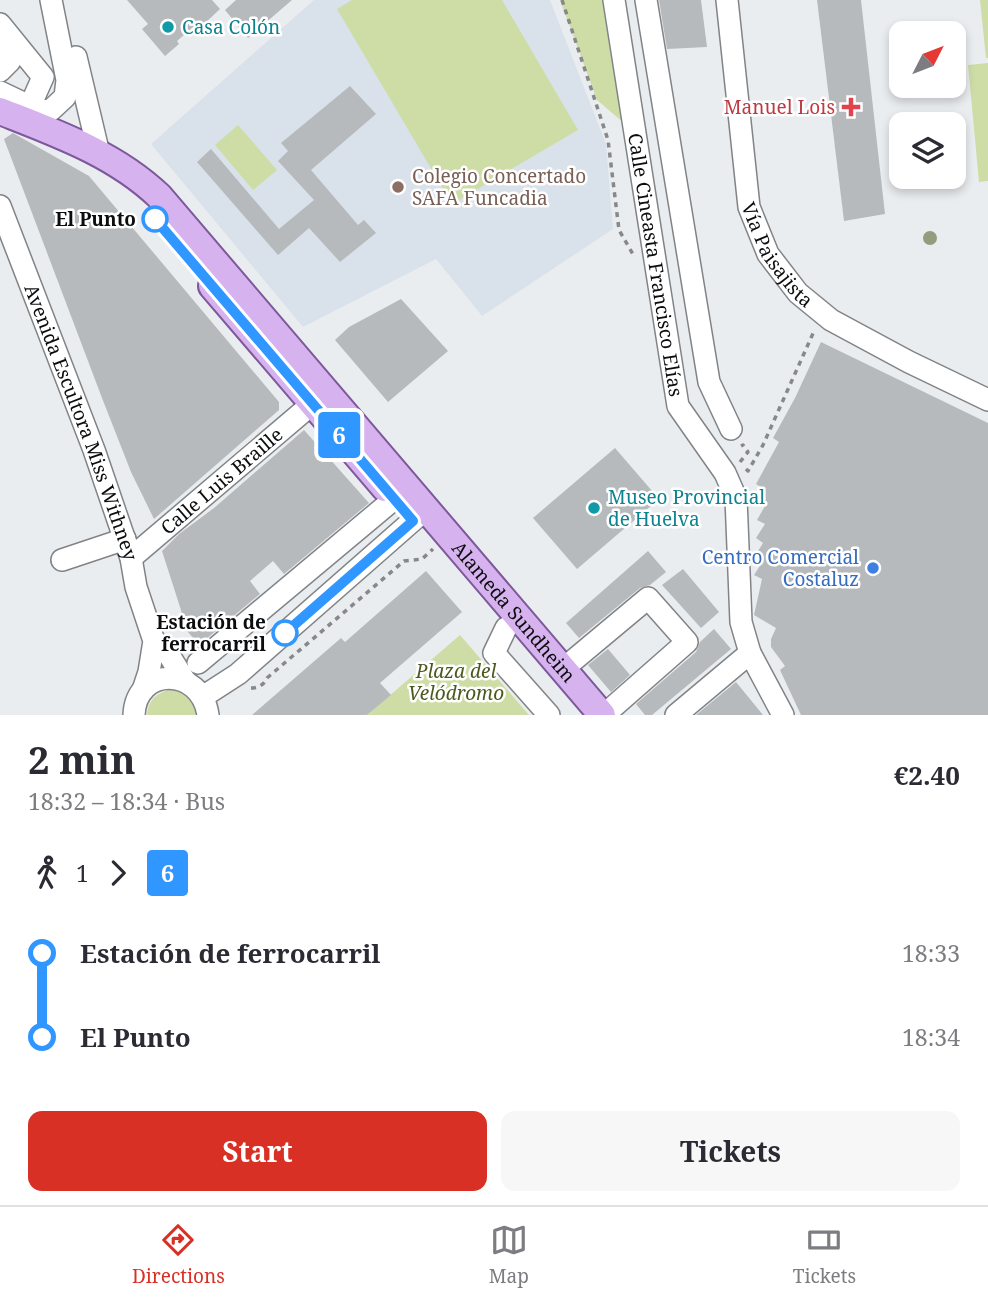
<!DOCTYPE html>
<html lang="en">
<head>
<meta charset="utf-8">
<style>
  :root { --surface:#fff; --page:#f7f7f7; --text:#2b2b33; --muted:#7c7c81; --line:#e1e1e2; --accent:#d93025 }
  body { margin:0; font-family:"Noto Serif",serif; background:var(--page); color:var(--text); height:100vh; display:flex; flex-direction:column; font-size:26px; white-space:nowrap }
  * { box-sizing:border-box; margin:0 }
  p { font-size:23px; color:var(--muted) }
  .icon { flex:none; width:38px; height:38px; fill:none; stroke:currentColor; stroke-width:2; stroke-linecap:round; stroke-linejoin:round }
  .map { position:relative; height:715px; overflow:hidden }
  .panel { display:flex; flex-direction:column; background:var(--surface); flex:1 }
  .panel>* { flex:none }
  .badge { padding:0 14px; border-radius:5px; font-size:24px; line-height:46px }
  .needle { width:46px; rotate:48deg }
  .fabs { position:absolute; left:889px; top:21px; display:grid; gap:14px }
  .fabs a { display:grid; place-items:center; width:77px; height:77px; border-radius:14px; background:var(--surface); box-shadow:0 4px 10px #0003; font-size:35px }
  .map>.badge { position:absolute; translate:-50% -50%; box-shadow:0 0 0 4px #fff }
  .legs { display:flex; align-items:center; gap:10px; height:77px; padding:0 28px; font-size:23px }
  .legs p { margin-inline-start:auto }
  .headline { display:flex; align-items:center; justify-content:space-between; height:119px; padding:0 28px }
  h1 { font-size:38px; font-weight:700; line-height:52px }
  .action { display:flex; gap:14px; margin-top:auto; padding:14px 28px }
  .action a { flex:1; height:80px; border-radius:14px; background:var(--accent); color:#fff; font-size:28px; font-weight:700; line-height:80px; text-align:center }
  .action a+a { background:var(--page); color:var(--text) }
  ul { padding:0 28px; list-style:none }
  li { display:flex; align-items:center; gap:24px; height:84px; font-size:26px }
  li i { display:grid; place-items:center; width:10px; height:100%; margin:0 9px; background:currentColor }
  li i::after { content:''; width:18px; height:18px; margin:-9px; border:5px solid; border-radius:50%; background:var(--surface) }
  li p { margin-inline-start:auto }
  li:first-child i { background:linear-gradient(#0000 50%,currentColor 0) }
  li:last-child i { background:linear-gradient(currentColor 50%,#0000 0) }
  .tabs { display:flex; justify-content:space-around; align-items:center; height:98px; border-top:2px solid var(--line); background:var(--surface); font-size:19px; color:var(--muted) }
  .tabs a { display:grid; justify-items:center; gap:4px }
  .tabs .current { color:var(--accent) }
  .map>svg:first-child { display:block }
  .built { fill:#d9e1ea }
  .green { fill:#cedda6 }
  .building { fill:#b7babd }
  .lines { fill:none; stroke-linecap:round; stroke-linejoin:round }
  .minor-casing { stroke:#818487; stroke-width:24 }
  .major-casing { stroke:#7d589a; stroke-width:30 }
  .path { stroke:#86888a; stroke-width:3.5; stroke-dasharray:5 5; stroke-linecap:butt }
  .minor { stroke:#fff; stroke-width:21 }
  .major { stroke:#d6b3ef; stroke-width:26 }
  .tree { fill:#939c7c }
  .line-1-casing { stroke:#fff; stroke-width:16 }
  .line-1 { stroke:#2f97ff; stroke-width:10 }
  .culture-dot { fill:#0f9aa8; stroke:#fff; stroke-width:2.5 }
  .health-dot { fill:#e0444e; stroke:#fff; stroke-width:2.5 }
  .education-dot { fill:#8d6e63; stroke:#fff; stroke-width:2.5 }
  .stop-1-dot { fill:#fff; stroke:#2f97ff; stroke-width:3.5 }
  .shop-dot { fill:#3f7fe0; stroke:#fff; stroke-width:2.5 }
  .labels { text-anchor:middle; dominant-baseline:central; stroke-width:5; stroke-linejoin:round; paint-order:stroke }
  .culture-label { font-size:19px; fill:#0d838f; stroke:#fff; text-anchor:start }
  .health-label { font-size:19px; fill:#be3a42; stroke:#fff; text-anchor:end }
  .education-label { font-size:19px; fill:#785e54; stroke:#fff; text-anchor:start }
  .stop-label { font-size:19px; font-weight:bold; fill:#0c0d0e; stroke:#fff; text-anchor:end }
  .street-label { font-size:19px; fill:#0c0d0e; stroke:#fff }
  .shop-label { font-size:19px; fill:#366cbe; stroke:#fff; text-anchor:end }
  .park-label { font-size:19px; font-style:italic; fill:#4c591d; stroke:#fff }
</style>
</head>
<body>
<div class="map">
<svg width="988" height="715" viewBox="0 0 988 715">
  <rect width="100%" height="100%" fill="#eaedf0"/>
  <!-- built -->
  <path class="built" d="M314,0H550L606,144L613,229L482,316L436,259L303,327L151,144Z"/>
  <!-- green -->
  <g class="green">
    <path d="M352,0H502L578,130L452,204L337,9Z"/>
    <path d="M560,0H604L624,123L597,100Z"/>
    <path d="M980,0H988V58H986Z"/>
    <path d="M988,63V181L979,182L968,65Z"/>
    <path d="M238,125L277,170L253,190L215,145Z"/>
    <path d="M460,635L529,715H367Z"/>
    <path d="M168,690C184,690 194,699 197,715H147C148,701 155,694 168,690Z"/>
  </g>
  <!-- building -->
  <g class="building">
    <path d="M127,0H212L220,9L203,25L200,21L177,41L179,44L165,56L142,29L148,24Z"/>
    <path d="M236,0H292L248,38L225,10Z"/>
    <path d="M659,0H701L707,47L667,49Z"/>
    <path d="M817,0H861L885,214L844,221Z"/>
    <path d="M350,86L376,114L311,170L358,225L364,220L376,233L340,262L309,228L278,255L197,162L211,149L279,229L314,200L278,161L288,151L281,143Z"/>
    <path d="M13,133L89,176L279,402V410L154,519L131,472L102,398L4,139Z"/>
    <path d="M401,299L448,351L388,402L335,340L349,327Z"/>
    <path d="M821,342L988,423V715H801L780,670L785,666L771,647V639L776,628L754,615L762,579L754,575L763,561L755,556L763,543L756,538L765,524L757,520L765,506L758,502L764,489L756,484L779,442L773,438L795,398Z"/>
    <path d="M304,430L369,503L284,574L273,561L250,581L260,594L199,645L188,632L162,551L179,534L214,508Z"/>
    <path d="M615,448L659,499L577,569L533,518Z"/>
    <path d="M648,551L666,572L650,585L640,588L579,638L566,623Z"/>
    <path d="M683,569L719,612L701,628L662,585Z"/>
    <path d="M426,571L462,612L380,683L391,695L367,715H252L341,638L345,642Z"/>
    <path d="M714,629L731,649L652,715H645L636,704L696,652L700,642Z"/>
    <path d="M608,649L630,675L611,692L588,665Z"/>
    <path d="M736,682L763,715H696Z"/>
  </g>
  <g class="lines">
    <defs>
      <g id="minor">
        <path id="s1" d="M614,0L678,406L725,473L736,498L741,622L750,653L783,715"/>
        <path d="M646,0L709,382L731,429"/>
        <path id="s2" d="M727,0L749,207L768,254L798,293L831,320L909,362L988,400"/>
        <path d="M0,24L43,77L31,104"/>
        <path d="M0,49L10,61L0,71"/>
        <path d="M76,57L99,154"/>
        <path d="M0,92L40,111L51,110L65,97L67,80L51,0"/>
        <path id="s3" d="M0,206L94,450L131,558L136,587L154,641L149,672L143,690"/>
        <path id="s4" d="M131,558L312,404"/>
        <path d="M62,560L125,539"/>
        <path d="M506,628L494,653L549,715"/>
        <path d="M154,641L166,650L185,681"/>
        <path d="M198,663L394,499"/>
        <path d="M563,669L648,598L687,642L604,715"/>
        <path d="M204,696L238,674L426,509"/>
        <path d="M134,715C136,666 201,666 208,715"/>
        <path d="M676,715L750,653"/>
      </g>
      <g id="major">
        <path id="s5" d="M0,111C56,133 115,154 159,196L602,715"/>
        <path d="M212,286L385,488"/>
      </g>
    </defs>
    <!-- minor casing -->
    <use href="#minor" class="minor-casing"/>
    <!-- major casing -->
    <use href="#major" class="major-casing"/>
    <!-- path -->
    <g class="path">
      <path d="M562,0L608,140L619,230L634,256"/>
      <path d="M740,462L748,452L743,445L741,446"/>
      <path d="M746,469L748,471L763,445L815,329"/>
      <path d="M251,688C258,688 264,685 267,678L404,561L422,559L433,549"/>
    </g>
    <!-- minor -->
    <use href="#minor" class="minor"/>
    <!-- major -->
    <use href="#major" class="major"/>
  </g>
  <!-- trees -->
  <circle class="tree" cx="930" cy="238" r="7"/>
  <g class="lines">
    <defs>
      <path id="line-1" d="M155,219L413,521L285,633"/>
    </defs>
    <!-- line-1 casing -->
    <use href="#line-1" class="line-1-casing"/>
    <!-- line-1 -->
    <use href="#line-1" class="line-1"/>
  </g>
  <!-- markers -->
  <g class="culture-dot">
    <circle cx="168" cy="27" r="7"/>
    <circle cx="594" cy="508" r="7"/>
  </g>
  <path class="health-dot" d="M847.5 96.5h7v7h7v7h-7v7h-7v-7h-7v-7h7z"/>
  <circle class="education-dot" cx="398" cy="187" r="7"/>
  <g class="stop-1-dot">
    <circle cx="155" cy="219" r="12"/>
    <circle cx="285" cy="633" r="12"/>
  </g>
  <circle class="shop-dot" cx="873" cy="568" r="7"/>
  <g class="labels">
    <!-- culture labels -->
    <g class="culture-label">
      <text x="182" y="27">Casa Colón</text>
      <text x="608" y="497">Museo Provincial<tspan x="608" dy="22">de Huelva</tspan></text>
    </g>
    <!-- health labels -->
    <g class="health-label">
      <text x="835" y="107">Manuel Lois</text>
    </g>
    <!-- education labels -->
    <g class="education-label">
      <text x="412" y="176">Colegio Concertado<tspan x="412" dy="22">SAFA Funcadia</tspan></text>
    </g>
    <!-- stop labels -->
    <g class="stop-label">
      <text x="136" y="219">El Punto</text>
      <text x="266" y="622">Estación de<tspan x="266" dy="22">ferrocarril</tspan></text>
    </g>
    <!-- street labels -->
    <g class="street-label">
      <text stroke="none"><textPath href="#s2" startOffset="264">Vía Paisajista</textPath></text>
      <text stroke="none"><textPath href="#s1" startOffset="268">Calle Cineasta Francisco Elías</textPath></text>
      <text stroke="none"><textPath href="#s3" startOffset="231">Avenida Escultora Miss Withney</textPath></text>
      <text stroke="none"><textPath href="#s4" startOffset="119">Calle Luis Braille</textPath></text>
      <text stroke="none"><textPath href="#s5" startOffset="728">Alameda Sundheim</textPath></text>
    </g>
    <!-- shop labels -->
    <g class="shop-label">
      <text x="859" y="557">Centro Comercial<tspan x="859" dy="22">Costaluz</tspan></text>
    </g>
    <!-- park labels -->
    <g class="park-label">
      <text x="456" y="671">Plaza del<tspan x="456" dy="22">Velódromo</tspan></text>
    </g>
  </g>
</svg>
<div class="fabs">
<a><svg class="needle" viewBox="-14 -14 28 28"><path d="M0-13l5 13h-10z" fill="#e53935"/><path d="M0 13l5-13h-10z" fill="#7c7c81"/></svg></a>
<a><svg class="icon" aria-label="layers" viewBox="0 0 24 24"><path d="M12 4l9 5-9 5-9-5zM3 14l9 5 9-5"/></svg></a>
</div>
<b class="badge" style="left:339px;top:435px;background:#2f97ff;color:#fff">6</b>
</div>
<section class="panel">
<div class="headline"><div><h1>2 min</h1><p>18:32 – 18:34 · Bus</p></div><b>€2.40</b></div>
<div class="legs"><svg class="icon" aria-label="walk" viewBox="0 0 24 24"><circle cx="13" cy="4" r="2"/><path d="M13 8l-2 6 4 7M11 14l-3 7M7 12l3-4h3l4 4"/></svg>1<svg class="icon" aria-label="forward" viewBox="0 0 24 24"><path d="M9 5l7 7-7 7"/></svg><b class="badge" style="background:#2f97ff;color:#fff">6</b></div>
<ul>
<li><i style="color:#2f97ff"></i><b>Estación de ferrocarril</b><p>18:33</p></li>
<li><i style="color:#2f97ff"></i><b>El Punto</b><p>18:34</p></li>
</ul>
<div class="action"><a>Start</a><a>Tickets</a></div>
</section>
<nav class="tabs">
<a class="current"><svg class="icon" aria-label="directions" viewBox="0 0 24 24"><path d="M12 3l9 9-9 9-9-9zM9 14v-3h6M13 9l2 2-2 2"/></svg>Directions</a>
<a><svg class="icon" aria-label="map" viewBox="0 0 24 24"><path d="M3 6l6-2 6 2 6-2v14l-6 2-6-2-6 2zM9 4v14M15 6v14"/></svg>Map</a>
<a><svg class="icon" aria-label="tickets" viewBox="0 0 24 24"><path d="M3 7h18v10H3zM15 7v10"/></svg>Tickets</a>
</nav>
</body>
</html>
